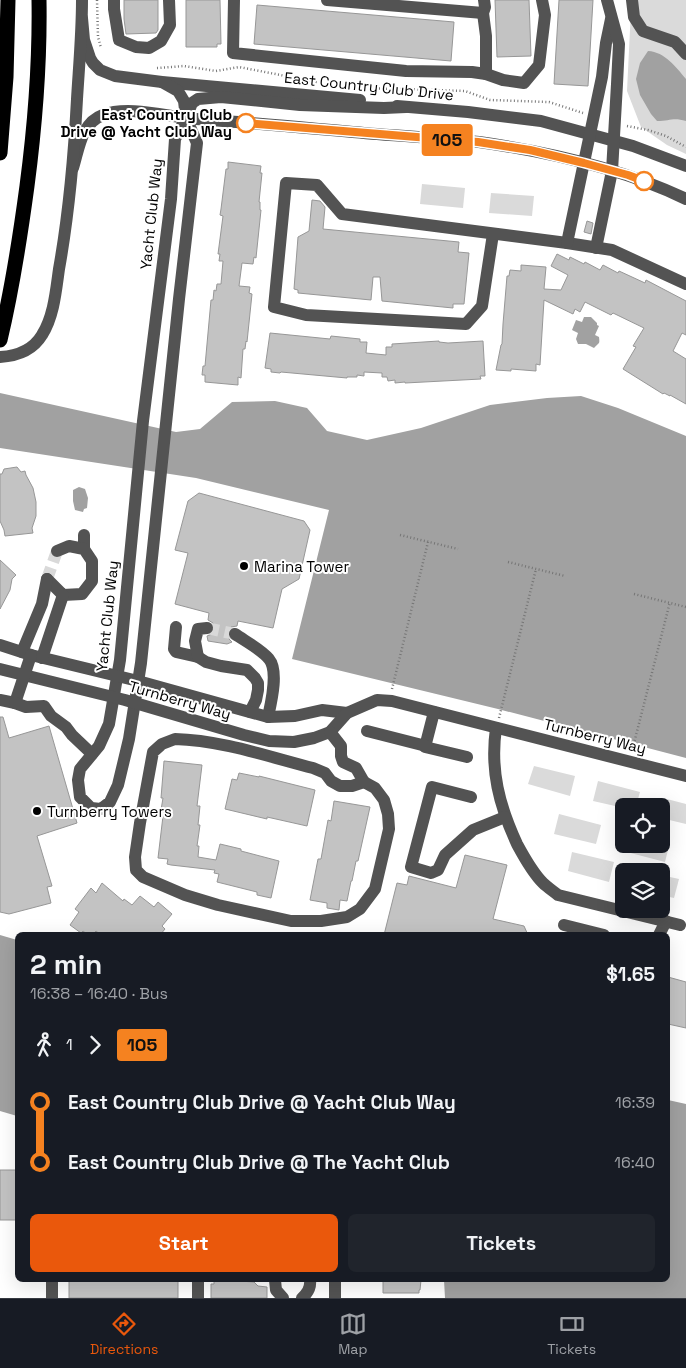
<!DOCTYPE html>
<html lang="en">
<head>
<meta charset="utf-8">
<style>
  :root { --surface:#171b24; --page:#20242c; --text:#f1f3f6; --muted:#9ea1a6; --line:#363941; --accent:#ea580c }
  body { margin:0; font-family:"Space Grotesk",sans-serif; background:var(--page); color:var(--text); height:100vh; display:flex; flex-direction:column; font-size:19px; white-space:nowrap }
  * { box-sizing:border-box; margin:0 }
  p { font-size:16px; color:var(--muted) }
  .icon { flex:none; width:28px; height:28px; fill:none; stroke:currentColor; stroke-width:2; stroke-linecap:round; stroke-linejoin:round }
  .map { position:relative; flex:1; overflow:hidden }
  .side { position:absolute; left:15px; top:932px; width:655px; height:350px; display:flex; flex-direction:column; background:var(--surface); border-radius:8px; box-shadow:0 5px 20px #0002 }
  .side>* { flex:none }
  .badge { padding:0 10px; border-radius:4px; font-size:18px; line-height:32px }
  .fabs { position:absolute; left:615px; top:798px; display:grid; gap:10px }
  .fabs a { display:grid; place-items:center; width:55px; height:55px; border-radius:8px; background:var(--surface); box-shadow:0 5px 20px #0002; font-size:25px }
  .map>.badge { position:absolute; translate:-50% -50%; box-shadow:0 0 0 2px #fff }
  .legs { display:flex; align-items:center; gap:8px; height:55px; padding:0 15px; font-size:16px }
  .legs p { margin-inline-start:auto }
  .headline { display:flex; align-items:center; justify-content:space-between; height:85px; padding:0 15px }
  h1 { font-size:28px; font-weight:700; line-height:38px }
  .cta { display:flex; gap:10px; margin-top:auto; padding:10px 15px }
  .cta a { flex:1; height:58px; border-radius:8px; background:var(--accent); color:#fff; font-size:20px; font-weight:700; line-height:58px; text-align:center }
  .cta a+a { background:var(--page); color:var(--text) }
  ul { padding:0 15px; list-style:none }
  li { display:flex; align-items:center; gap:18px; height:60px; font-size:19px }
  li i { display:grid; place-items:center; width:8px; height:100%; margin:0 6px; background:currentColor }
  li i::after { content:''; width:12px; height:12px; margin:-6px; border:4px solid; border-radius:50%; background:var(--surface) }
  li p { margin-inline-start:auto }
  li:first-child i { background:linear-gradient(#0000 50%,currentColor 0) }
  li:last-child i { background:linear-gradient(currentColor 50%,#0000 0) }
  .tabs { display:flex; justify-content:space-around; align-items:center; height:70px; border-top:1px solid var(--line); background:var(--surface); font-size:14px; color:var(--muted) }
  .tabs a { display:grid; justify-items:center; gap:2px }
  .tabs .on { color:var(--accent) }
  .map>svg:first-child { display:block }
  .green { fill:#dadada }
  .water { fill:#a1a1a1 }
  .building { fill:#c3c3c3; stroke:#979797 }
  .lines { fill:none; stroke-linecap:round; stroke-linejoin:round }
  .minor-tunnel { stroke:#d9d9d9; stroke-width:12; stroke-dasharray:12 6; stroke-linecap:butt }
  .path { stroke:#757575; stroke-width:2.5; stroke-dasharray:1 2.5; stroke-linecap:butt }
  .minor { stroke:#535353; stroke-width:12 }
  .highway { stroke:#000; stroke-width:15 }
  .line-1-casing { stroke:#fff; stroke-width:11 }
  .line-1 { stroke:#f58220; stroke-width:8 }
  .stop-1-dot { fill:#fff; stroke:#f58220; stroke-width:2.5 }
  .poi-dot { fill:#000; stroke:#fff; stroke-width:2 }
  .labels { text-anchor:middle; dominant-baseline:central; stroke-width:4; stroke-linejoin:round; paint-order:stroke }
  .street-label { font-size:15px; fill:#000; stroke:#fff }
  .stop-label { font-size:15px; font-weight:bold; fill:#000; stroke:#fff; text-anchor:end }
  .poi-label { font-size:15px; fill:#000; stroke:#fff; text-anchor:start }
</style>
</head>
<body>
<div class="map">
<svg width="686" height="1298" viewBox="0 0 686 1298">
  <rect width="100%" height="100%" fill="#fff"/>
  <!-- green -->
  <g class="green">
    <path d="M630,0H686V154L667,145L641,127L627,91L631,9Z"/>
    <path d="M422,184L465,188L463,208L420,204Z"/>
    <path d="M491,193L534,196L532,216L489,213Z"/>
    <path d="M534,766L575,776L570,796L528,784Z"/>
    <path d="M598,781L640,792L636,806H624V808L593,801Z"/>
    <path d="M663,798L686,804V824L661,818V806Z"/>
    <path d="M559,814L601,825L596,844L554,834Z"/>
    <path d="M661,840L670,842L665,862L623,851L625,844H661Z"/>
    <path d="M572,852L614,862L609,882L568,871Z"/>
    <path d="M661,875L679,879L674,898L661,895Z"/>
  </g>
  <!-- water -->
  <g class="water">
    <path d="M648,51C665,52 676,67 686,79V121C673,117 670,121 657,121L651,114L640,95L636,79L640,63Z"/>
    <path d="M584,317H591L597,323V325L599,326L595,335L599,337C600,345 599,342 594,348L586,344H578L576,339L578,333L572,330L576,320L582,322Z"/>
    <path d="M0,393L176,432L200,429L232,402L275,401L307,408L327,431L367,440L421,428L490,405L547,398L581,396L618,408L686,436V758L498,709L292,659L329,510L196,478L0,448Z"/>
    <path d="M79,487L85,489L88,498L87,508L84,509L83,512L75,510L73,501V490Z"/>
    <path d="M0,935L17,940V1116L0,1111Z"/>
    <path d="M668,1100L686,1104V1298H445L444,1280H668Z"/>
  </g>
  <!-- building -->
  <g class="building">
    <path d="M124,0H158V30L156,33L126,34L124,19Z"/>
    <path d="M186,0H220L221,44H217V47H186Z"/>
    <path d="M495,0H529L531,56L497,57Z"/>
    <path d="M559,0H593L588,86L554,84Z"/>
    <path d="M257,5L454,22L451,61L254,44Z"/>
    <path d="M228,162L261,166L260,173H262L259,202H260V210H261L256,258L254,257L253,264L242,263L239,286L250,287L249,293L252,294L247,342L246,341L245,349H243L241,378L238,377V385L205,382V375H202L203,366H205L211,300H213L214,290L216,291L217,284H221L223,261H219L220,254H218L223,216L220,215L221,209L226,169H228Z"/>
    <path d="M312,200L320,201L325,207L323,229L459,242L458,252L469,253L464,304H453V308L382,301L380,277H373L371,300L298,293V290L294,289L298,237L309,231Z"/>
    <path d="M587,221L593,223L591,234L584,232Z"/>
    <path d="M557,254L569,260L570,257L584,264L585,262L600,270L603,265L618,273L619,271L645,283L646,280L686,301V335L682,333L673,351L686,359V404L670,395V396L664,393L663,394L623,369L636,347L633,346L644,328L613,313L611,315L585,302L580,312L575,309L573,314L544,300L540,365L536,364V371L511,369V371L496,370L501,345L502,344L503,324L507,276H509L510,270L521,271V265L546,267L544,289L561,290L568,275L551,266Z"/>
    <path d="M270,333L330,339L331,336L360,339V342H367L366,353L386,355V347H392V344L439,341V342L448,343L483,341L485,376H480L481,379L405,383V382L395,383V380L388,381L387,377H382V373L364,372V376L357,375V377H347V378L281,372L280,373L271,372V369L265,368Z"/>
    <path d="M17,467L21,472L25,471L26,475L33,488L36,502V516L32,528L33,533L5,536L4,530L0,521V474H2L4,469Z"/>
    <path d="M199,493L304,521L310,530L299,579L282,589L273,628L238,621L237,626L231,627L227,633L228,638L232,642L227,644L208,641L207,636L212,634L215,628L213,623L208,620L209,613L175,604L188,553L175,550L188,501Z"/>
    <path d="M0,560L16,575L12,579L10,590L0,609Z"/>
    <path d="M0,717H3L9,738L49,726L77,823L37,836L52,886L47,887L51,903L9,914L0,912Z"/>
    <path d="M164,761L202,765L197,806H200L198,825H200L197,846H199L198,857L216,860L220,844L241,849V851L279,861L271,898L257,895V892L217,882L219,874L214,873L215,870L171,865L167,864L168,859L158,858L163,816H160L163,798H161Z"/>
    <path d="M239,773L259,777V776L315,790L307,826L267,817V819L225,809L232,779L237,780Z"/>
    <path d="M334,801L370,807L358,861H356L352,881H351L347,901L340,900L339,910L327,908V903L310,900L318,859H321L328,820L331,821Z"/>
    <path d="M465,855L507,865L493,919L524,926L528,935H384L397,883L407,885L409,876L456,888Z"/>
    <path d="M102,883L123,901L124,899L132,905L140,896L154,907L158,902L172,914L162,926L165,929L160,935H101L96,931L92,935H88L83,931L81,933L70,925L79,912L75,909L91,888L96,893Z"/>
    <path d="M668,977L686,982V1028L668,1024Z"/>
    <rect x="0" y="1170" width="18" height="50"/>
    <rect x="69" y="1280" width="109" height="18"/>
    <path d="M214,1280H239V1281L254,1282L258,1286L267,1287V1298H211V1284H214Z"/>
    <path d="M383,1280H421L420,1290H419V1293H383Z"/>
  </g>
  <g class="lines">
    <!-- minor-tunnel -->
    <g class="minor-tunnel">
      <path d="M47,579L57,551"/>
      <path d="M207,628L235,634"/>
    </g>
    <!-- path -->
    <g class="path">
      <path d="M97,0L98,37L101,48"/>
      <path d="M157,68L184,66L216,71L239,67L322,83"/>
      <path d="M365,88L465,91L490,100L549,102L583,113"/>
      <path d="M627,126L648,130L666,136L686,147"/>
      <path d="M400,535L458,549"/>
      <path d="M508,562L565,576"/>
      <path d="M634,594L686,607"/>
      <path d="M392,689L428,542"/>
      <path d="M499,718L536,569"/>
      <path d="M632,751L670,602"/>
    </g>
    <!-- minor -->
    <g class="minor">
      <path d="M114,0V9L119,40L136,47L149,48L161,41L170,25L169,0"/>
      <path d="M234,0L233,53L406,71L472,72L486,74L503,80L524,83L539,65L545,15L542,0"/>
      <path d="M327,0L483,13"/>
      <path d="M484,0L485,7L483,13L486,36V74"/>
      <path d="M632,0L634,17L643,31L675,42L686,54"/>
      <path d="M82,18L84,40L90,58L93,63L100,70L115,76L162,82L360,100"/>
      <path d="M162,82L178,91L184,101L186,118L197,143L179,299L141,663L129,739L118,785L110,802L101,809L91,808L80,797L78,780L80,769L99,746L109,724L120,660L143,421L171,199L175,139L186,118L192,103L198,99L221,97L300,105L384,108L406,107"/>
      <path d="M397,106L468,112L541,121L633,146L686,166"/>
      <path d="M73,168C79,149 81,123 103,115C128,105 169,117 196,119C257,123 317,129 377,134C411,137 445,138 479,142C550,152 622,168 686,199"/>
      <path d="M493,234L482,306L466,324L306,315L274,307L286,183L317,185L342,214L567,243L612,250L686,284"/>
      <path d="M567,243L602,77L606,43L611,19"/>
      <path d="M596,248L612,171L617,84L619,44L607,0"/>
      <path d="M0,357C17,356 33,350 42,335C54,316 56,290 59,269C69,213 74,156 77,99C79,66 82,33 82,0"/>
      <path d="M84,549V535"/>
      <path d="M47,579L63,595L82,594L92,581V561L84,549L69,546L57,551"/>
      <path d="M176,627L174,649L176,652L198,657L206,662L221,666L247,670L255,678L258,683V690L256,700L250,712"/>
      <path d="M235,634C245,641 262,650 269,659C279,671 271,703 268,717"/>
      <path d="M0,645L31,655L138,681L268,717L295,716L322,710L347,713"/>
      <path d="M22,652L42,604L47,579"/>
      <path d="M198,657L195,641L198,629L207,628"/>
      <path d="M42,658L63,595"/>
      <path d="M0,669L125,700L244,735L269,741L294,742L314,738L330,732L347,713L377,700L392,701L686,776"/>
      <path d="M0,700L15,703L31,655"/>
      <path d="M15,703L26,707L44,706L51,716L66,727L72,735L92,754"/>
      <path d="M434,712L425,747L467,757"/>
      <path d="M496,728C490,770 499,805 517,844C524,857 532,872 543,883C547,887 553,891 558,895L680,925"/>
      <path d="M367,731L426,746"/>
      <path d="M330,732L341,746V756L343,762L356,768L364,782"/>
      <path d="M175,739C220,740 270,757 313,768L325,773L331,781L340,786H352L364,782L375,788L384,800L388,814L389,829L375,889L360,909L347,917L321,921H291L218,905L185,895L143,877L136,870L135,857L140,823L153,752L162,744Z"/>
      <path d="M471,797L432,787L411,867L431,873L438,870L445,855L473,830L505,817"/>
      <path d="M564,925L604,935"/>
      <path d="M659,935L666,921"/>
      <path d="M275,1280L276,1290L283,1298"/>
      <path d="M52,1298V1280"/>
      <path d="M198,1298V1280"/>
      <path d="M302,1298C308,1293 311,1288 310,1280"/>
      <path d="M335,1298V1280"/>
    </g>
    <!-- highway -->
    <g class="highway">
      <path d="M0,153L6,77L8,0"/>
      <path d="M0,340C12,290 20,238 27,186C35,125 40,62 39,0"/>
    </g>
  </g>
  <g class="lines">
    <defs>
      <path id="line-1" d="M246,123L478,142L530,150L584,163L628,175L644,181"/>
    </defs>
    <!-- line-1 casing -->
    <use href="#line-1" class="line-1-casing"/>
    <!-- line-1 -->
    <use href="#line-1" class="line-1"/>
  </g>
  <!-- markers -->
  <g class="stop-1-dot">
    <circle cx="246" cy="123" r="9"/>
    <circle cx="644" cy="181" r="9"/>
  </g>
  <g class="poi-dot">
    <circle cx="244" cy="566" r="5"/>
    <circle cx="37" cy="811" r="5"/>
  </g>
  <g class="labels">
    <!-- street labels -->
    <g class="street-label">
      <text transform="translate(369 86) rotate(6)">East Country Club Drive</text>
      <text transform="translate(151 214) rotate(-84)">Yacht Club Way</text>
      <text transform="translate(107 616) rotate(-84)">Yacht Club Way</text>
      <text transform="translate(180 700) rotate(16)">Turnberry Way</text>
      <text transform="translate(595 736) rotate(14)">Turnberry Way</text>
    </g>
    <!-- stop labels -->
    <g class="stop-label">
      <text x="232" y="114">East Country Club<tspan x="232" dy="17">Drive @ Yacht Club Way</tspan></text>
    </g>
    <!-- poi labels -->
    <g class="poi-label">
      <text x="254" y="566">Marina Tower</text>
      <text x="47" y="811">Turnberry Towers</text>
    </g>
  </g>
</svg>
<div class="fabs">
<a><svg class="icon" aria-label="locate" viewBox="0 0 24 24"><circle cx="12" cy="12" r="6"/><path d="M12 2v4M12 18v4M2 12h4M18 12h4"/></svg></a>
<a><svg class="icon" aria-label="layers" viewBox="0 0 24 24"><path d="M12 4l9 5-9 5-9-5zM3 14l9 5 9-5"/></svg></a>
</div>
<b class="badge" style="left:447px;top:140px;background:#f58220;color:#111">105</b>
<section class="side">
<div class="headline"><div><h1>2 min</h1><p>16:38 – 16:40 · Bus</p></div><b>$1.65</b></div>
<div class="legs"><svg class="icon" aria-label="walk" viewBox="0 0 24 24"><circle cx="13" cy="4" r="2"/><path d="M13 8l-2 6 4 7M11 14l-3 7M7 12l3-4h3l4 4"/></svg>1<svg class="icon" aria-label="forward" viewBox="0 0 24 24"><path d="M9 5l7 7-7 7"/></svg><b class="badge" style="background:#f58220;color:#111">105</b></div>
<ul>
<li><i style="color:#f58220"></i><b>East Country Club Drive @ Yacht Club Way</b><p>16:39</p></li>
<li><i style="color:#f58220"></i><b>East Country Club Drive @ The Yacht Club</b><p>16:40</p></li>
</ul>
<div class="cta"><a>Start</a><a>Tickets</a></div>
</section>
</div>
<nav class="tabs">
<a class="on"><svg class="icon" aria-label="directions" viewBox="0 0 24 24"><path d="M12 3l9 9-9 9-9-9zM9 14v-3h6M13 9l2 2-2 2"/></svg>Directions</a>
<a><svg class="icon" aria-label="map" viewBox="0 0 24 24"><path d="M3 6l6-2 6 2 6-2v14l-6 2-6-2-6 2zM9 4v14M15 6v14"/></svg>Map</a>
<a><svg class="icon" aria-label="tickets" viewBox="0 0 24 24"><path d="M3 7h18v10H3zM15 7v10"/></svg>Tickets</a>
</nav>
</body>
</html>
